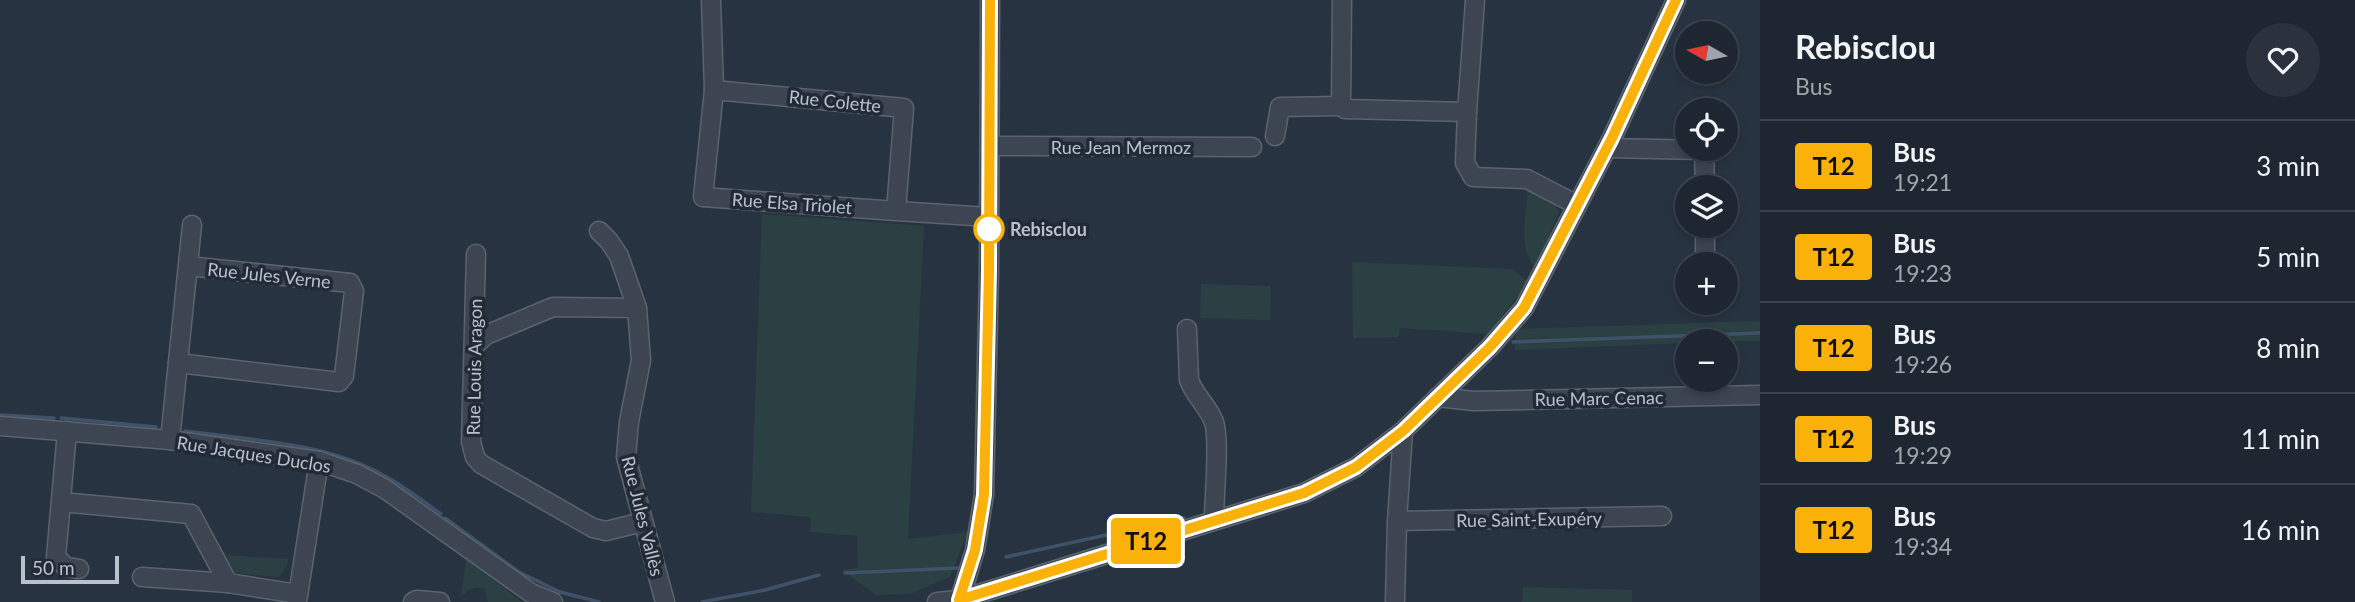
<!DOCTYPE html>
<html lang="fr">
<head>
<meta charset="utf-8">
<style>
  :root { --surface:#1e2631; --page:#2b323d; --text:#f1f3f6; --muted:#a1a5ab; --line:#3c434d }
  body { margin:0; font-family:Lato,sans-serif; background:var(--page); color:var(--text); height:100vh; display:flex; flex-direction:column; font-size:26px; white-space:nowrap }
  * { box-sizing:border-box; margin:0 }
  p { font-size:23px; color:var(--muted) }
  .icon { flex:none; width:38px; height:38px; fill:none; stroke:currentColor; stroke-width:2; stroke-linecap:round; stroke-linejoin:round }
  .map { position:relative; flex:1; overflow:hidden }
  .side { display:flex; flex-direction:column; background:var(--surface); width:595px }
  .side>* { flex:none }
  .badge { padding:0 14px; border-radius:5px; font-size:24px; line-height:46px }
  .needle { width:46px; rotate:279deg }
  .tools { position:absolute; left:1675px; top:21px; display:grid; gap:14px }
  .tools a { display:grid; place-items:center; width:63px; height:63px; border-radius:50%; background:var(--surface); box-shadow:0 4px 10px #0003,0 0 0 2px var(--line); font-size:35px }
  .scale { position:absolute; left:21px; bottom:18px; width:98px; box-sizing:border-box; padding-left:7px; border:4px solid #b9c1cb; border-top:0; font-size:19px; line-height:24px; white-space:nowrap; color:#b9c1cb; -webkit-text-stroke:5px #212a36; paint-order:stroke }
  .map>.badge { position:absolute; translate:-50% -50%; box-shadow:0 0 0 4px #fff }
  .round { display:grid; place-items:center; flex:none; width:74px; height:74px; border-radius:37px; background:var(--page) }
  .summary { display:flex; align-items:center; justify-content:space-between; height:119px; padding:0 35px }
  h1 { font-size:33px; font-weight:700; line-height:52px }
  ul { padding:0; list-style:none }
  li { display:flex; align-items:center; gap:21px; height:91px; padding:0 35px; border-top:2px solid var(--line) }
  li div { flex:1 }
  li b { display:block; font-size:26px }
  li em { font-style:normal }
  li .badge { min-width:77px; font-weight:700; text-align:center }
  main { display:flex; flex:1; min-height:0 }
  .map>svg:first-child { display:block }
  .green { fill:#2a4042 }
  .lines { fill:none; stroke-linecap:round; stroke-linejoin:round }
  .stream { stroke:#3f5269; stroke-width:3.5 }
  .minor-casing { stroke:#5a636e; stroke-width:21 }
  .minor { stroke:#3c4551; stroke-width:18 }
  .line-casing { stroke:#fff; stroke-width:16 }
  .line { stroke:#fab20b; stroke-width:10 }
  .stop-dot { fill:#fff; stroke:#fab20b; stroke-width:3.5 }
  .labels { text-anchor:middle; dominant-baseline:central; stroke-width:7; stroke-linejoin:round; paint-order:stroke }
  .street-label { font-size:18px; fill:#b9c1cb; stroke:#212a36 }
  .stop-label { font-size:18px; font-weight:bold; fill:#b9c1cb; stroke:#212a36; text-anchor:start }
</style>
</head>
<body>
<main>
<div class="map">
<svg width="1760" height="602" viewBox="0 0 1760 602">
  <rect width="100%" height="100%" fill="#283341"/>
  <!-- green -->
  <g class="green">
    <path d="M1528,188L1554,203L1559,213L1535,267C1517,249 1527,212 1528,188Z"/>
    <path d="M762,214L924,226L908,539L968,532L950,577L910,594L876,595L842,570L858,568L857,536L810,532L811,517L751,512Z"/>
    <path d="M1352,262L1513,269L1528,282L1489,334L1400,328L1398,337L1353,338Z"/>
    <path d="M1201,284L1271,286L1270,320L1200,318Z"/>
    <path d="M1760,321V341H1687V343L1515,350L1516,329Z"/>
    <path d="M226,555L288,559L287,566L279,577L235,573Z"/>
    <path d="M466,559L522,602H488L485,590C475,584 468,590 461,597Z"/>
    <path d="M1523,587L1632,590V602H1522Z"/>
  </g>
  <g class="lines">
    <!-- stream -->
    <g class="stream">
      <path d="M1513,342L1760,333"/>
      <path d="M0,415L54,418"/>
      <path d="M61,418L156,427"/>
      <path d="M185,431C250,440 324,442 383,475C404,486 422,500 441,514"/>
      <path d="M445,518L519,572L560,592L599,602"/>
      <path d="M1006,557L1184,518"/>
      <path d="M845,573L958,568"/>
      <path d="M702,602L765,590L819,575"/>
    </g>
    <defs>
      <g id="minor">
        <path d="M711,0L714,90"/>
        <path d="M1342,0L1341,106L1345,109L1467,112L1465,163L1473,177L1527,179L1577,205"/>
        <path d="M1467,112L1475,0"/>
        <path d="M1275,136L1280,107L1341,106"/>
        <path d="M990,146L1252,147"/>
        <path d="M1607,148L1704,150L1705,187"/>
        <path d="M896,211L904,108L714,90L703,197L896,211L989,217"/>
        <path d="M1705,226V263"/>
        <path d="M599,231L609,241L619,256L637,308L641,360L629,422L626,457L665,602"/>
        <path d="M476,254L471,442L475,457L481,464L593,528L606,531L643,522"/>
        <path d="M1187,329L1189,380C1194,395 1208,406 1214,422C1220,441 1214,497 1214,520"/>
        <path d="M474,346L486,335L553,307L637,308"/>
        <path d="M178,363L339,382L344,376L354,291L350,283L188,266"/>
        <path d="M1438,397L1473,401L1760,395"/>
        <path d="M0,426L170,440L319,461L357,474L385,489L531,593L553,602"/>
        <path d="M67,431L56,557L66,567L79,569"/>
        <path d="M170,440L192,225"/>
        <path d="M61,502L191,514L228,583L298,594"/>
        <path d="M1397,521L1662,516"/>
        <path d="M142,577L228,583"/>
        <path d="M297,602L319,461"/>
        <path d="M413,602L417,600L440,602"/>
        <path d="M937,602L959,600L1304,493L1356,467L1403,431L1490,347L1524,308L1612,138L1676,0"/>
        <path d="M959,602L975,550L984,495L989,272L990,0"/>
        <path d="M1395,602L1397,521L1403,431"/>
      </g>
    </defs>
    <!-- minor casing -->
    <use href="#minor" class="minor-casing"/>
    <!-- minor -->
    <use href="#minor" class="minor"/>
  </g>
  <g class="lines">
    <defs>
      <path id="line" d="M990,0L989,271L984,495L975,550L959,600L1304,493L1356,467L1403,431L1490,347L1524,308L1612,138L1676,0"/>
    </defs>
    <!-- line casing -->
    <use href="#line" class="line-casing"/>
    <!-- line -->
    <use href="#line" class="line"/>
  </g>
  <!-- markers -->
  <circle class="stop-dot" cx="989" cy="229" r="14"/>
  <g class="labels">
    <!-- street labels -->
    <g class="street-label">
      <text transform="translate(835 101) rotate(6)">Rue Colette</text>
      <text x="1121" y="147">Rue Jean Mermoz</text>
      <text transform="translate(792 203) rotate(4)">Rue Elsa Triolet</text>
      <text transform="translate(269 275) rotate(6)">Rue Jules Verne</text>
      <text transform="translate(474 367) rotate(-89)">Rue Louis Aragon</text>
      <text transform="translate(1599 398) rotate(-1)">Rue Marc Cenac</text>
      <text transform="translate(254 454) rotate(9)">Rue Jacques Duclos</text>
      <text transform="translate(643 516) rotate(76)">Rue Jules Vallès</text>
      <text transform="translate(1529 519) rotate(-1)">Rue Saint-Exupéry</text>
    </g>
    <!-- stop labels -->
    <g class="stop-label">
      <text x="1010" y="229">Rebisclou</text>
    </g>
  </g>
</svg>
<div class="tools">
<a><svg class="needle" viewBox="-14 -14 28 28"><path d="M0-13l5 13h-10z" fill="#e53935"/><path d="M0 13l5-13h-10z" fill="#a1a5ab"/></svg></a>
<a><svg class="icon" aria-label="locate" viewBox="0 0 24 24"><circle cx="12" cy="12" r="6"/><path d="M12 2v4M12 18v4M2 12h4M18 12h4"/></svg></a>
<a><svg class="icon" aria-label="layers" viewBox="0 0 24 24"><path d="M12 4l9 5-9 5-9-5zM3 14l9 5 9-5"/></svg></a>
<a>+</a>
<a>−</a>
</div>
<div class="scale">50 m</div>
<b class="badge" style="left:1146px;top:541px;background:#fab20b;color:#111">T12</b>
</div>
<section class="side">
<div class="summary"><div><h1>Rebisclou</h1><p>Bus</p></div><a class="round"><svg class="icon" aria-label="heart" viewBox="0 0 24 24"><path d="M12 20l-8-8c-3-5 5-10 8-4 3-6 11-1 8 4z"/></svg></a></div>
<ul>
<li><span class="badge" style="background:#fab20b;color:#111">T12</span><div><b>Bus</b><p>19:21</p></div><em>3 min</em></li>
<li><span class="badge" style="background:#fab20b;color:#111">T12</span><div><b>Bus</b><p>19:23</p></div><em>5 min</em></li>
<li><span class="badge" style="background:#fab20b;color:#111">T12</span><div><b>Bus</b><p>19:26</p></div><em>8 min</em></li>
<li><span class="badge" style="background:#fab20b;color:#111">T12</span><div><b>Bus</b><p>19:29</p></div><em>11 min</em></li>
<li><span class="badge" style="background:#fab20b;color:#111">T12</span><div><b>Bus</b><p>19:34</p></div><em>16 min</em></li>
</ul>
</section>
</main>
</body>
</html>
